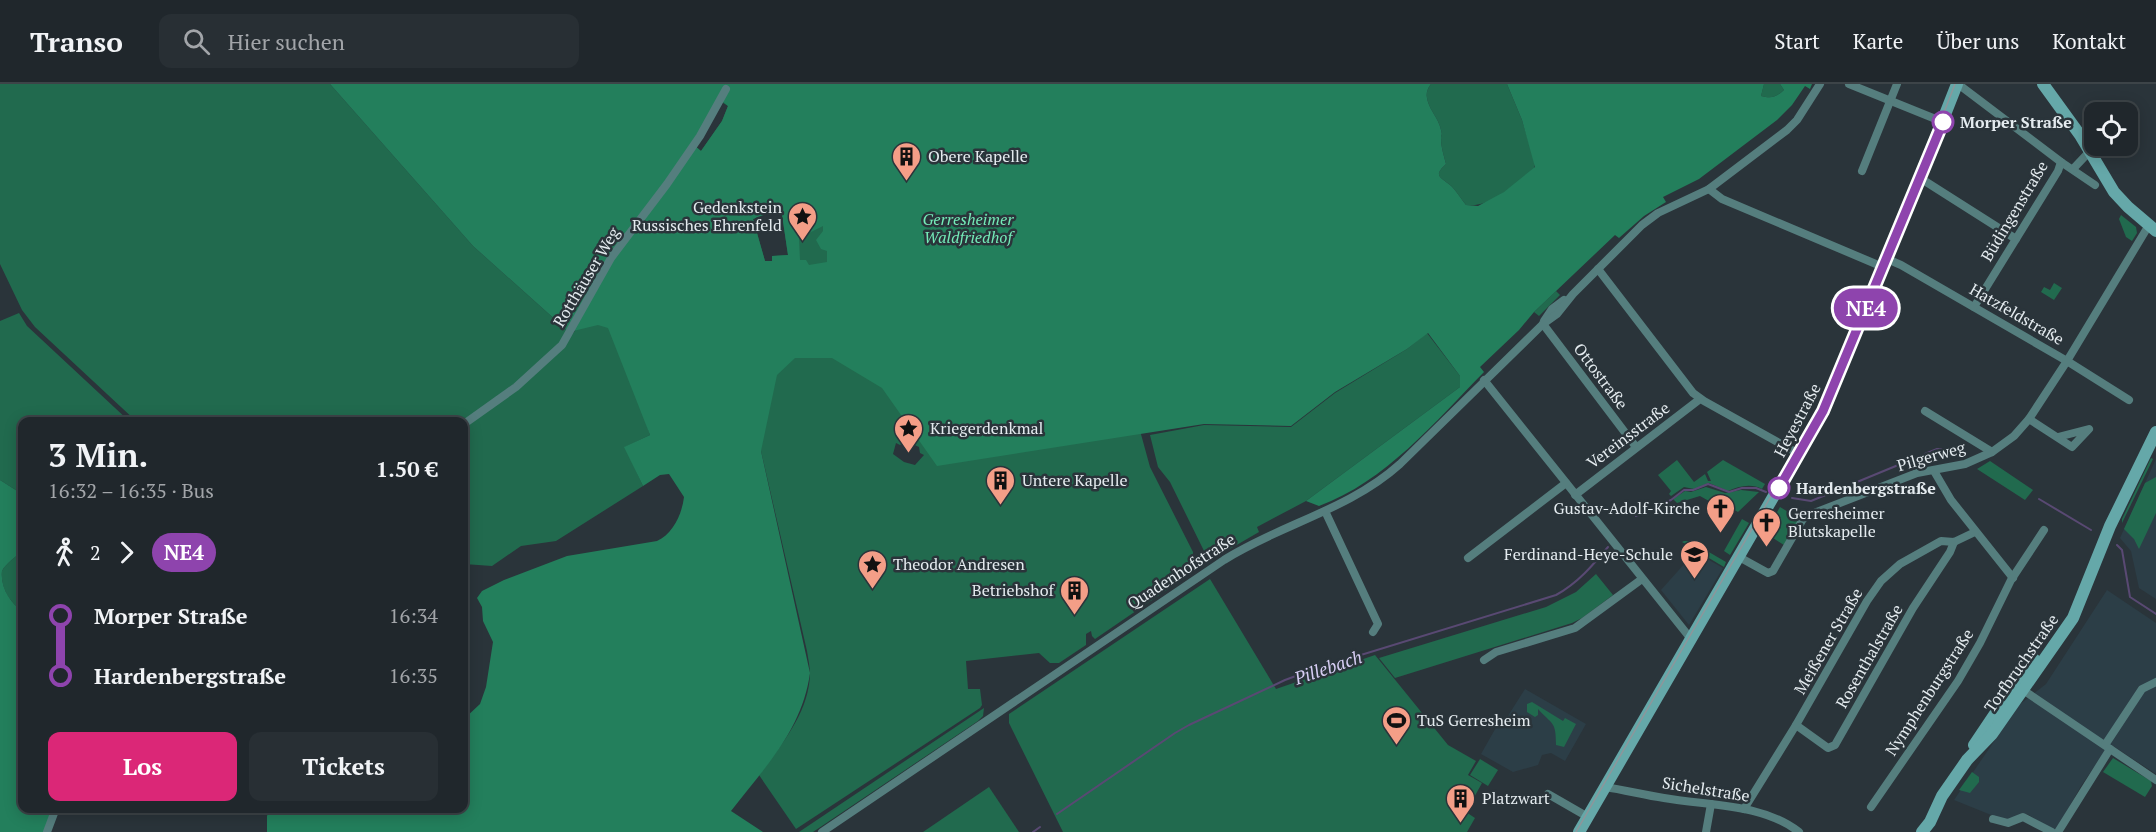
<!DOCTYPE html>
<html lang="de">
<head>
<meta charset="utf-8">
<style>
  :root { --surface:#20272c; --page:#282f34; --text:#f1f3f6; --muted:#a2a5a9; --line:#3d4448; --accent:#db2777 }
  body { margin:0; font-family:"PT Serif",serif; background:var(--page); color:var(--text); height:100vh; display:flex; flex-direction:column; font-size:22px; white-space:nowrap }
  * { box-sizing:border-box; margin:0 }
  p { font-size:20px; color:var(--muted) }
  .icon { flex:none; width:33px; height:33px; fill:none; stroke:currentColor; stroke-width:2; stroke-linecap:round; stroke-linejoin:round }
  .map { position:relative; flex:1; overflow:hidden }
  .sheet { position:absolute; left:18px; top:333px; width:450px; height:396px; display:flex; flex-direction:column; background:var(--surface); border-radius:12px; box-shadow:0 3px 15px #0003,0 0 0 2px var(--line) }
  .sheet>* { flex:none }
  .badge { padding:0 12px; border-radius:20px; font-size:21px; line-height:39px }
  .tools { position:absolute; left:2084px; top:18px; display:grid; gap:12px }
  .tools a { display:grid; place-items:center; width:54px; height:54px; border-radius:12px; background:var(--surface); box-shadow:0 3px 15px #0003,0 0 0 2px var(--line); font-size:30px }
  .map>.badge { position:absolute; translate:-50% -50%; box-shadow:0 0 0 3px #fff }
  .legs { display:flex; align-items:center; gap:9px; height:66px; padding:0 30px; font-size:20px }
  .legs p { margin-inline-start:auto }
  .summary { display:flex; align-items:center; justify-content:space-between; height:102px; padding:0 30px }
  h1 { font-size:33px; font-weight:700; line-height:45px }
  .primary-button { display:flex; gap:12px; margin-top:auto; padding:12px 30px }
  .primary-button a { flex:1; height:69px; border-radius:12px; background:var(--accent); color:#fff; font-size:24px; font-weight:700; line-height:69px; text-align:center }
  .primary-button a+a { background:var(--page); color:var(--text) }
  ul { padding:0 30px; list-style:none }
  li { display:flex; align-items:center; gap:21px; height:60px; font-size:22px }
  li i { display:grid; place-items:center; width:9px; height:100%; margin:0 8px; background:currentColor }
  li i::after { content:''; width:15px; height:15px; margin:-8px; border:4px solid; border-radius:50%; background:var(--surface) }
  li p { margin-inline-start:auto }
  li:first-child i { background:linear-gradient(#0000 50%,currentColor 0) }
  li:last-child i { background:linear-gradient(currentColor 50%,#0000 0) }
  header { display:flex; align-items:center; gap:36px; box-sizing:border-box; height:84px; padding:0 30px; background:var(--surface); border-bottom:2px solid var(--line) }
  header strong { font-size:28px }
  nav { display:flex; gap:33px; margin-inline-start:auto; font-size:21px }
  .search { width:420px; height:54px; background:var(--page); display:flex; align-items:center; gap:15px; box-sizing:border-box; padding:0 21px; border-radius:12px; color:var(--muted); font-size:22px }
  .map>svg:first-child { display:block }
  .built { fill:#2c3e47 }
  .green { fill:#216a4e; fill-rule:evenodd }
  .forest { fill:#237f5c; fill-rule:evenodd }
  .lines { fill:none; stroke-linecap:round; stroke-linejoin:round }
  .stream { stroke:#594973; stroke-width:2 }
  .street { stroke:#557e7e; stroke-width:8 }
  .secondary { stroke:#65a8a9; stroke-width:12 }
  .tram { stroke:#8d969b; stroke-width:1.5 }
  .line-1-casing { stroke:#fff; stroke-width:14 }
  .line-1 { stroke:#8e44ad; stroke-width:9 }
  .stop-1-dot { fill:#fff; stroke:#8e44ad; stroke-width:3 }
  .labels { text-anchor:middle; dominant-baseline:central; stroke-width:5; stroke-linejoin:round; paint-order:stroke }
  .stop-label { font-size:16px; font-weight:bold; fill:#e4ebef; stroke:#2a343a; text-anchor:start }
  .poi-label { font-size:16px; fill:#e4ebef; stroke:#2a343a; text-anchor:start }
  .street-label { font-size:16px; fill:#e4ebef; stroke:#2a343a }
  .park-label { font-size:16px; font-style:italic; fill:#74ebb8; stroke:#2a343a }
  .water-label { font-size:18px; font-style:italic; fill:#d6cdf3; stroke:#2a343a }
</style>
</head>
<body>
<header>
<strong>Transo</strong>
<div class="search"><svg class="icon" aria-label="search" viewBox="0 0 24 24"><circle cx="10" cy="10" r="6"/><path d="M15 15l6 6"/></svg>Hier suchen</div>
<nav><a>Start</a><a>Karte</a><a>Über uns</a><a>Kontakt</a></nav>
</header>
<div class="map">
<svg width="2156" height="748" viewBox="0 0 2156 748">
  <rect width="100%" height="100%" fill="#2a343a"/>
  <!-- built -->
  <g class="built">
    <path d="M2156,375V515L2139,504L2131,467L2120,454Z"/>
    <path d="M1695,468L1723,484L1689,541L1661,506Z"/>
    <path d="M2107,506L2156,539V690L2110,660L2081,702L2055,748L2029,731L2022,729L2006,737L1954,716L2019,621L2046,600Z"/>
    <path d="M1525,605L1586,640L1565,677L1551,669L1542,671L1538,681L1513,688L1481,670L1502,633L1506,635Z"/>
  </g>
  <!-- green -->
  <g class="green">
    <path d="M0,0H330L473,162L569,248L535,285L463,337H136L35,243L22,226L0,180Z"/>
    <path d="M516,0H1273L1291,31L1286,91L1247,120L1204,158L1167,180L1102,196L1088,223L1084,246L1089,265L1122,281L1150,383L1193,468V475L1189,481L1193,488L1095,555L1092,552L1091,547L1086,550V561L1059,579H1050L1039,569L966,577L968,605H980L982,621L980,624L796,745L759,691C781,661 809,629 810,590C810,583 808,574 807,567L761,367L752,355L745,329L724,314L685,249L721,203L733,175L741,136L786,119L792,105L776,48L757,38L741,50L721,75L688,108L664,163L652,179L629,190L609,223L650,351L625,363L643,402L556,457L521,462L492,482L464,480V344L521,301L556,271L599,216L622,180L621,150L552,54ZM720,17L728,22L722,37L701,67L695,62ZM781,124L788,171L772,172V177H765L753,135ZM906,357L919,363L920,369L924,371L915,381L904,378L893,370L896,359L900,361Z"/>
    <path d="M1431,0H1507L1522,36L1535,79L1534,86C1514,100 1491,124 1466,121C1461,115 1456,106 1450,101C1440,93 1433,92 1446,80C1444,72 1441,63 1441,55C1441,46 1443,55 1441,46C1438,30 1418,16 1431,0Z"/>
    <path d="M1764,0H1780L1784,6C1776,13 1772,15 1761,12Z"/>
    <path d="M2121,131L2136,143L2137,149L2132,157L2126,153L2119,135Z"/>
    <path d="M2054,199L2062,204L2054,216L2041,208L2044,203L2050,206Z"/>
    <path d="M1556,207L1560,211L1539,232L1534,228Z"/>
    <path d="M19,229L27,242L129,337L22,338V410L0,396V237Z"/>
    <path d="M1427,249L1460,292V303L1306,417L1257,443L1259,448L1209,477L1170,398L1158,383L1150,351L1204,341L1291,343L1335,309L1407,265Z"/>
    <path d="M2151,374L2153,375L2122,439V435Z"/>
    <path d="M1677,376L1694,398L1705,390L1708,397H1711L1707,388L1723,376L1765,400L1762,405C1752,399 1738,402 1728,407L1709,399L1694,405L1684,403L1671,412L1669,410L1671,407L1658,391Z"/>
    <path d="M1990,377L2033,406L2025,416L1977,385Z"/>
    <path d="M2156,393V429L2139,465L2134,455L2124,445L2145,399Z"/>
    <path d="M1706,403L1725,409L1741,406L1759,408L1738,428L1720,418L1715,410L1719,420L1717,425L1714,423L1716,421L1700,412L1677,419L1673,415L1685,407L1691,408Z"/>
    <path d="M1780,423L1800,435L1784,461L1765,449Z"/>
    <path d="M1742,435L1749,439L1730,471L1724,467Z"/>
    <path d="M1684,457H1690L1726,478L1724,483L1682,458Z"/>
    <path d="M22,467V527C11,519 0,504 2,487C5,480 17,472 22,467Z"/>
    <path d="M1596,490L1613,511L1582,534L1572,539L1395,594L1379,574L1546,523L1576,508Z"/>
    <path d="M1210,495L1276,605L1375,571L1448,661L1476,677L1468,691L1482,699L1466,728L1475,734L1467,748H1063L1009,639V630Z"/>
    <path d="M1532,618L1563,637L1565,634L1576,640L1564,663L1556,661C1556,636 1552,641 1538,625V631L1535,633L1527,628V620Z"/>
    <path d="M984,624L983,632L978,637L813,748H799Z"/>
    <path d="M2113,674L2151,697L2152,702L2145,713L2103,688Z"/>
    <path d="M1480,675L1498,686L1488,702L1470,691Z"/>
    <path d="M1972,688L1979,693V698L1970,709L1959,706Z"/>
    <path d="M989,703L1019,748H923Z"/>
  </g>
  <!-- forest -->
  <g class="forest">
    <path d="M330,0H1431C1418,16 1438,30 1441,46C1443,55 1441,46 1441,55C1441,63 1444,72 1446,80C1433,92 1440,93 1450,101C1456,106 1461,115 1466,121L1478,122L1504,108L1535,83L1522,36L1507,0H1764L1761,12C1772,15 1776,13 1784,6L1780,0H1812L1810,5L1805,2L1792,21L1777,36L1699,95L1663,113L1666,118L1644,132L1619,154L1615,151L1534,228L1519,246L1480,283L1484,288C1436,337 1385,398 1319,422L1306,417L1460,303V292L1428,249L1407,265L1335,308L1291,342L1204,340L937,382L882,304L832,274H795L777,291L761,367L810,589C802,646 765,683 731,727L763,748H267V732L270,725L464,724V635L480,620L486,603L493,558L483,537L482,523L477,514L482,507L504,496L567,472L657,457C673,450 682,430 684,413L669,390L660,391L643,402L624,363L650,351L608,244L598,241L569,248L473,162ZM721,16L728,22L722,37L701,67L695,62ZM781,124L788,171L772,172V177H765L753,135ZM823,142V147L816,156L821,165L827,167V178L809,181L806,176H800L799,154Z"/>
    <path d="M0,396L22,410V467C17,472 5,480 2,487C0,504 11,519 22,527V724L53,725L44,748H0Z"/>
  </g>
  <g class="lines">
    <!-- stream -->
    <g class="stream">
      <path d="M1792,414L1811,417L1937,365L1955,366"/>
      <path d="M2039,415L2091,446"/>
      <path d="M1636,432L1671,416L1684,406H1693L1708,400L1729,408L1742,404H1756L1766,408"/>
      <path d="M2117,461L2122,466L2130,513L2156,530"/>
      <path d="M1057,730L1175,649L1189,641L1285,596L1312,586L1556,511C1578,499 1593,481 1608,463"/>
      <path d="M1033,748L1040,743"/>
    </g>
    <!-- street -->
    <g class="street">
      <path d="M1849,0L1943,38"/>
      <path d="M1958,0L2061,78L2095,101"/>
      <path d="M2073,85L2090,67"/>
      <path d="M1862,87L1897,0"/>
      <path d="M1920,94L2016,155"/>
      <path d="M1709,105L1722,115L1883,183"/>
      <path d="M1887,175L1901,181L2067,277L2129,316"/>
      <path d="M1598,185L1693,309L1704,317L1799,370"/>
      <path d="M1974,223L2058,87L2061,78"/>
      <path d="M1544,237L1552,225L1564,216"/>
      <path d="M1543,240L1636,363"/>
      <path d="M1484,296L1691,555"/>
      <path d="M1925,327L1992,368"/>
      <path d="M2029,335L2072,363L2089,345L2058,353"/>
      <path d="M464,340L516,303L562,261L611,174L667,100L700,52L726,5"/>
      <path d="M1934,387L1951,416L2013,494"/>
      <path d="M1575,411L1700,315"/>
      <path d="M1325,427L1378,540L1373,548"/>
      <path d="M1739,473L1768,489L1773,487L1803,435L1809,431L1917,389L1965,380L1992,368L2014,352L2029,335L2067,277L2149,141"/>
      <path d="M1468,474L1566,399"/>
      <path d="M1484,576L1496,568L1575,544L1642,495"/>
      <path d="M2023,606L2156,696"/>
      <path d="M1796,641L1828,664L1835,661L1913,524L1950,468L1954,458"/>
      <path d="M2105,661L2142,605L2156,598"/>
      <path d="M1605,703C1625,706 1644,711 1664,714C1708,722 1762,719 1799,748"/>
      <path d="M1548,710L1588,733"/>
      <path d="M1871,723L1958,597L1980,559L2011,496L2044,446"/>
      <path d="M1744,725L1796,641L1867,517L1881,497L1900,480L1941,457L1954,458L1975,448"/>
      <path d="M1993,735L2008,739L2023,733L2052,748"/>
      <path d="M47,748L56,724"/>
      <path d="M822,748L1224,476C1281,440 1349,426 1400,380L1543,240L1557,230L1573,210L1642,141L1658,129L1709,105L1787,46L1797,36L1820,0"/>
      <path d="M1706,748L1711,720"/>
      <path d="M2058,748L2110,665"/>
    </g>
    <!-- secondary -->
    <g class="secondary">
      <path d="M2043,0L2080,51L2114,108L2128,123L2156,147"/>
      <path d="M1974,661L2015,600L2035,576"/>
      <path d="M1579,748L1823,327L1920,94L1957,0"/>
      <path d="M1922,748L1930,738L1942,712L1967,676L1992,650L2073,534L2110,442L2156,348"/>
    </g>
    <!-- tram -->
    <path class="tram" d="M1576,748L1821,326L1921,88L1955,0"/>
  </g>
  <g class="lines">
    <defs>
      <path id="line-1" d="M1779,404L1823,327L1943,38"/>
    </defs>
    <!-- line-1 casing -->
    <use href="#line-1" class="line-1-casing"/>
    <!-- line-1 -->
    <use href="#line-1" class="line-1"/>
  </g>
  <!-- icons -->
  <defs>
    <symbol id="building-pin" viewBox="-11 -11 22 30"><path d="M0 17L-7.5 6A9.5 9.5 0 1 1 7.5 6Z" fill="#f49e87" stroke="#2a343a"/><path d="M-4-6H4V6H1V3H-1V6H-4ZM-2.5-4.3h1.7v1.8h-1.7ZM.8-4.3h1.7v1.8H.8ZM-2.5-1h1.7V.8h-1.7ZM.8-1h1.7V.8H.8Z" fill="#111"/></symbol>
    <symbol id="sight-pin" viewBox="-11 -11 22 30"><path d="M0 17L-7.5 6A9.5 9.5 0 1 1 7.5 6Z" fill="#f49e87" stroke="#2a343a"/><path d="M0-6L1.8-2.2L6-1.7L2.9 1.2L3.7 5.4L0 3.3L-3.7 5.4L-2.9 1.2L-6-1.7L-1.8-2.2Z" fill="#111"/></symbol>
    <symbol id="church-pin" viewBox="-11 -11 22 30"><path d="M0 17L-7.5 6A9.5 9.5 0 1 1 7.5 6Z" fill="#f49e87" stroke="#2a343a"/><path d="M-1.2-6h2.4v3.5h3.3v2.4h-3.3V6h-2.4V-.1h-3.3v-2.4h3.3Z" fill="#111"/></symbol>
    <symbol id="school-pin" viewBox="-11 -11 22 30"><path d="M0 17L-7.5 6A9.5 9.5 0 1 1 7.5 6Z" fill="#f49e87" stroke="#2a343a"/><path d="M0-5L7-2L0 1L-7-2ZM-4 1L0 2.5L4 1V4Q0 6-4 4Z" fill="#111"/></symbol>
    <symbol id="stadium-pin" viewBox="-11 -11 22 30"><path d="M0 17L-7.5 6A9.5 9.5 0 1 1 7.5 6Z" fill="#f49e87" stroke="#2a343a"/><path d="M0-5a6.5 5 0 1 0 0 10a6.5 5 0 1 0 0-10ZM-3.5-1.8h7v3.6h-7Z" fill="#111"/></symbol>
  </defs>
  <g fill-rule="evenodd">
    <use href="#building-pin" x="890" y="56" width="33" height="45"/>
    <use href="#sight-pin" x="786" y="116" width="33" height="45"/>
    <use href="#sight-pin" x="892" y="328" width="33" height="45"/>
    <use href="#building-pin" x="984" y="380" width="33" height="45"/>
    <use href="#church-pin" x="1704" y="408" width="33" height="45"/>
    <use href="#church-pin" x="1750" y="422" width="33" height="45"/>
    <use href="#school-pin" x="1678" y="454" width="33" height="45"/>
    <use href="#sight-pin" x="856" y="464" width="33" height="45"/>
    <use href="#building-pin" x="1058" y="490" width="33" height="45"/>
    <use href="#stadium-pin" x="1380" y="620" width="33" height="45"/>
    <use href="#building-pin" x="1444" y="698" width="33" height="45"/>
  </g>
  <!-- markers -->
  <g class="stop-1-dot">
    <circle cx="1943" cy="38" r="10"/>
    <circle cx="1779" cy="404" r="10"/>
  </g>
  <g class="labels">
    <!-- stop labels -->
    <g class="stop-label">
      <text x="1960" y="38">Morper Straße</text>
      <text x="1796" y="404">Hardenbergstraße</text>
    </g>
    <!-- poi labels -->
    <g class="poi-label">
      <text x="928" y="72">Obere Kapelle</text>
      <text x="782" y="123" text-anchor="end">Gedenkstein<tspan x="782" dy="18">Russisches Ehrenfeld</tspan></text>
      <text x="930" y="344">Kriegerdenkmal</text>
      <text x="1022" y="396">Untere Kapelle</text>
      <text x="1700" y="424" text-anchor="end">Gustav-Adolf-Kirche</text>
      <text x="1788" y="429">Gerresheimer<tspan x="1788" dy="18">Blutskapelle</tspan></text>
      <text x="1673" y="470" text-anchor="end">Ferdinand-Heye-Schule</text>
      <text x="893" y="480">Theodor Andresen</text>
      <text x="1054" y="506" text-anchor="end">Betriebshof</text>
      <text x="1417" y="636">TuS Gerresheim</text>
      <text x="1482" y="714">Platzwart</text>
    </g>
    <!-- street labels -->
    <g class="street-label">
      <text transform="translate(2014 127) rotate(-59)">Büdingenstraße</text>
      <text transform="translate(586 193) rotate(-59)">Rotthäuser Weg</text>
      <text transform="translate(2017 230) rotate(30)">Hatzfeldstraße</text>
      <text transform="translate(1601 292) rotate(53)">Ottostraße</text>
      <text transform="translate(1797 336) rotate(-62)">Heyestraße</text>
      <text transform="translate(1628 351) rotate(-37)">Vereinsstraße</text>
      <text transform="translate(1931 372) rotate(-16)">Pilgerweg</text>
      <text transform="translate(1181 487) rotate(-33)">Quadenhofstraße</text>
      <text transform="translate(1828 557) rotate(-60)">Meißener Straße</text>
      <text transform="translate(1869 572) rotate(-60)">Rosenthalstraße</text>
      <text transform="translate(2021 579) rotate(-55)">Torfbruchstraße</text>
      <text transform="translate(1929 608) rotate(-57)">Nymphenburgstraße</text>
      <text transform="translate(1706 705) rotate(9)">Sichelstraße</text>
    </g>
    <!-- park labels -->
    <g class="park-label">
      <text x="968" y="135">Gerresheimer<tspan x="968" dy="18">Waldfriedhof</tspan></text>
    </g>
    <!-- water labels -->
    <g class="water-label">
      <text transform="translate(1328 583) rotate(-19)">Pillebach</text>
    </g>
  </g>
</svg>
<div class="tools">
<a><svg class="icon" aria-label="locate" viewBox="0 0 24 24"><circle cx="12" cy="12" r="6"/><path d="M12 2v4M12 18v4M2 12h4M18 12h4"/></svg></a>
</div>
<b class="badge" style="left:1866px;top:224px;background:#8e44ad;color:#fff">NE4</b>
<section class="sheet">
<div class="summary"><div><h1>3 Min.</h1><p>16:32 – 16:35 · Bus</p></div><b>1.50 €</b></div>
<div class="legs"><svg class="icon" aria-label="walk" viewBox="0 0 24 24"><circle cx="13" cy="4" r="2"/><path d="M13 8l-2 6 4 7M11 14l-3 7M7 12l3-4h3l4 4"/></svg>2<svg class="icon" aria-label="forward" viewBox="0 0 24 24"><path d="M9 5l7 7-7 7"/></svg><b class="badge" style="background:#8e44ad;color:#fff">NE4</b></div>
<ul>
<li><i style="color:#8e44ad"></i><b>Morper Straße</b><p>16:34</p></li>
<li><i style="color:#8e44ad"></i><b>Hardenbergstraße</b><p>16:35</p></li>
</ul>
<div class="primary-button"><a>Los</a><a>Tickets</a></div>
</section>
</div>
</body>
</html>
